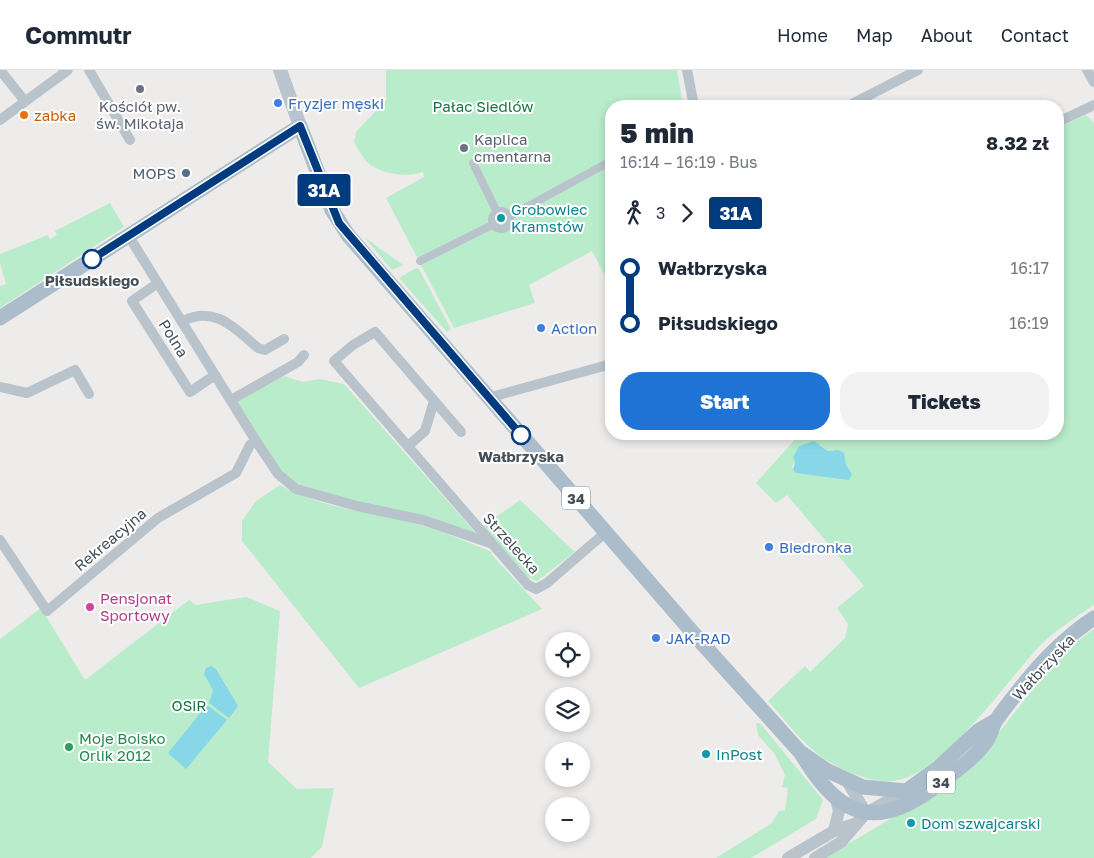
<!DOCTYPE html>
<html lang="en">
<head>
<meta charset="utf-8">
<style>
  :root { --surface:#fff; --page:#f2f2f3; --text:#1f2937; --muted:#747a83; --line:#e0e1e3; --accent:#1e73d5 }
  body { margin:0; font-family:"Golos Text",sans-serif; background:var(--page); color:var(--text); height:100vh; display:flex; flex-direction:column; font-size:19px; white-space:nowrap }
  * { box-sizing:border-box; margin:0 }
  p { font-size:16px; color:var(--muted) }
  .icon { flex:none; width:28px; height:28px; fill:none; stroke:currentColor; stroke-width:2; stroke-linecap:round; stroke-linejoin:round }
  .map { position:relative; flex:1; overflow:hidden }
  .panel { position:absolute; left:605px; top:30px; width:459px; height:340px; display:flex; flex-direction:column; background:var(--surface); border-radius:20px; box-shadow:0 2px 8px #0003 }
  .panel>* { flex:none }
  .badge { padding:0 10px; border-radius:4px; font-size:18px; line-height:32px }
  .buttons { position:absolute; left:545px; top:562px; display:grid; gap:10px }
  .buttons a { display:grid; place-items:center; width:45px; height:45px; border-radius:50%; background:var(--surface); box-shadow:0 2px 8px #0003; font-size:25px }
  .map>.badge { position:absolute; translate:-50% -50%; box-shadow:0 0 0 2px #fff }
  .legs { display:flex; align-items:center; gap:8px; height:55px; padding:0 15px; font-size:16px }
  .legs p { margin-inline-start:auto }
  .summary { display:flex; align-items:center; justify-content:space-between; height:85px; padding:0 15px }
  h1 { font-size:28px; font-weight:800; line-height:38px }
  .action { display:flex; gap:10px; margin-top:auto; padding:10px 15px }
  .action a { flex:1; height:58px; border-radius:20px; background:var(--accent); color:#fff; font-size:20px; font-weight:800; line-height:58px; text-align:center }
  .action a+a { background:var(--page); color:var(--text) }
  ul { padding:0 15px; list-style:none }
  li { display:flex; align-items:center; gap:18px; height:55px; font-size:19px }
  li i { display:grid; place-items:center; width:8px; height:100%; margin:0 6px; background:currentColor }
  li i::after { content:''; width:12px; height:12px; margin:-6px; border:4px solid; border-radius:50%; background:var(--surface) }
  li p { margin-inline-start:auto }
  li:first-child i { background:linear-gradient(#0000 50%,currentColor 0) }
  li:last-child i { background:linear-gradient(currentColor 50%,#0000 0) }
  header { display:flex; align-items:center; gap:30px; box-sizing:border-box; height:70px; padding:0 25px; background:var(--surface); border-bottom:1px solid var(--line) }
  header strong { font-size:24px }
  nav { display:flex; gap:28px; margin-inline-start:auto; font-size:18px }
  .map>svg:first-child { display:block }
  .green { fill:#b9eccb; fill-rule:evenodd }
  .water { fill:#87d7e8 }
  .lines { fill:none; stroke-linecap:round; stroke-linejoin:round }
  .pedestrian { stroke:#b9c3cb; stroke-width:8 }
  .minor { stroke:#b9c3cb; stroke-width:10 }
  .tertiary { stroke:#b9c3cb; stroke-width:12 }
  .secondary { stroke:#b9c4cf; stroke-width:14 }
  .primary { stroke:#abbcca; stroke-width:15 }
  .line-1-casing { stroke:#fff; stroke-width:11 }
  .line-1 { stroke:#003b80; stroke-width:8 }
  .worship-dot { fill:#6b7280; stroke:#fff; stroke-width:2 }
  .shop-dot { fill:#3f7fe0; stroke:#fff; stroke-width:2 }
  .food-dot { fill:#e8710a; stroke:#fff; stroke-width:2 }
  .service-dot { fill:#5c6f8a; stroke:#fff; stroke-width:2 }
  .culture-dot { fill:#0f9aa8; stroke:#fff; stroke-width:2 }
  .stop-1-dot { fill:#fff; stroke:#003b80; stroke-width:2.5 }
  .hotel-dot { fill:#d1479c; stroke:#fff; stroke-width:2 }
  .leisure-dot { fill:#2e9e5b; stroke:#fff; stroke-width:2 }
  .labels { text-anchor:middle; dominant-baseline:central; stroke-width:4; stroke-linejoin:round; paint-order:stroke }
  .shield { fill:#fff; stroke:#7c848a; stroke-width:1 }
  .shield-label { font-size:14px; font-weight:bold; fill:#444f58 }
  .shop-label { font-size:15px; fill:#366cbe; stroke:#fff; text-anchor:start }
  .worship-label { font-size:15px; fill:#5b616d; stroke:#fff }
  .park-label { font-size:15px; fill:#197544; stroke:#fff }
  .food-label { font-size:15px; fill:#c56008; stroke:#fff; text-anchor:start }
  .service-label { font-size:15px; fill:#4e5e75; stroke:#fff; text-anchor:end }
  .culture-label { font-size:15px; fill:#0d838f; stroke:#fff; text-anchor:start }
  .stop-label { font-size:15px; font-weight:bold; fill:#444f58; stroke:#fff }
  .street-label { font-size:15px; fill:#444f58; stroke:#fff }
  .hotel-label { font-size:15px; fill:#b23c85; stroke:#fff; text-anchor:start }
  .leisure-label { font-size:15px; fill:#27864d; stroke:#fff; text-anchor:start }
</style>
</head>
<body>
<header>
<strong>Commutr</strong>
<nav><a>Home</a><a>Map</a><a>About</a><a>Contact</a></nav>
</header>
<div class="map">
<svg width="1094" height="788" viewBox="0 0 1094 788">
  <rect width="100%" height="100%" fill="#eeebeb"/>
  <!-- green -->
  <g class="green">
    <path d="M386,0H677L683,36H611V217L592,181L529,215L535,233L454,258L386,128L424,107L423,102C407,108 380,104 367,92C362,87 358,78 354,72L356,62L386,30Z"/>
    <path d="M1086,45L1094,53V535C1073,549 1051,563 1034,582C1003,617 947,696 902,709C877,717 843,701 823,688C802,673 785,650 768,631L805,596L810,602L845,568L848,554L837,538L864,516L787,425L776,433L756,413L800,364H1058V58ZM821,375L828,381L838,380L846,395L814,405L796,403L792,397L795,392L793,387L799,376Z"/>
    <path d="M110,133L124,157L0,238V216L6,214L0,193V184L48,165L50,169L57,165L55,161Z"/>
    <path d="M364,167L403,195L392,200Z"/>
    <path d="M416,198L419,199L451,259L447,262L399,208Z"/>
    <path d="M284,306L303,312L320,309L344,314L481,469L307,421L282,404L237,336L238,330Z"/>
    <path d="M280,415C324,440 372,441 420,455C444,461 468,473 492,482L491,484L542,539L359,618L242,471V451L256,431Z"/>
    <path d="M520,430L575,482L537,511L528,507L483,456Z"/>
    <path d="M246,527L280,541L268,692L297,719L334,718L322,777L311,788H0V569L41,538L85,610L189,530L196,535Z"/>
    <path d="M1094,559V788H824L899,744L994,669L1053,593L1070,577Z"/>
    <path d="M756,653H760L823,730L816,749L751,788H716L772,753L779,741L785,740L788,718L782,717L785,705L774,683L758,665Z"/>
  </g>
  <!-- water -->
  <g class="water">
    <path d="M814,371L828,381L838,380L844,383L846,395L852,404L849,410L796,403L793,400L795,392L793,387L799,376Z"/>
    <path d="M211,596L216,599L238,636L229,648L209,633L213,620L204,604L206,598Z"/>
    <path d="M207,635L227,650L186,699L168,683Z"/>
  </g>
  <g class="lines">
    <!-- pedestrian -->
    <g class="pedestrian">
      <path d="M473,93L497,142"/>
      <circle cx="501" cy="150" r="9"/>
      <path d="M510,146L611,91"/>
      <path d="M420,191L492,155"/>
    </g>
    <!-- minor -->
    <g class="minor">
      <path d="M0,0L24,30"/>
      <path d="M89,0L130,70"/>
      <path d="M687,0L694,36"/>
      <path d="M1087,0L1094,12"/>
      <path d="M848,36L918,0"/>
      <path d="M0,50L68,0"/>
      <path d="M1058,52L1094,35"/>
      <path d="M128,165L256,371L278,404L296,419L357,436L423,450L490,473"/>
      <path d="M158,213L132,231L190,322L215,305"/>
      <path d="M183,251C216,235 235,259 258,278L265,280L284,269"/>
      <path d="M0,317L27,323L75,300L89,324"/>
      <path d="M491,329L495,326L611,294"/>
      <path d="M231,330L298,292L304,285"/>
      <path d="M461,362L375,262L353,275L334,291L528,515L536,519L547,513L606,462"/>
      <path d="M408,376L425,361L434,331"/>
      <path d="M0,470L47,541L158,448L236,403L250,375L256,371"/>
    </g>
    <!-- tertiary -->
    <g class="tertiary">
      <path d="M847,711L866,743"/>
      <path d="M834,761L839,741L836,730"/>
      <path d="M788,788L834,761L857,753"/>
      <path d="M815,788L841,772L866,743L906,721"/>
    </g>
    <!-- secondary -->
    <path class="secondary" d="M280,0L300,56"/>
    <!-- primary -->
    <g class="primary">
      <path d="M0,248L300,56L332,140L348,165L700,571L800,682L826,700L863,717L906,721L938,698L978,661L995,651"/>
      <path d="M802,685C843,753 880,760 943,711C958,699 977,686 987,670C992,663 992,655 997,649C1006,636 1017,623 1027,610C1047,586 1068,565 1094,548"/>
    </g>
  </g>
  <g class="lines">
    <defs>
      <path id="line-1" d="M92,189L300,56L339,153L521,365"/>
    </defs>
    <!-- line-1 casing -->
    <use href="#line-1" class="line-1-casing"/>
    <!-- line-1 -->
    <use href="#line-1" class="line-1"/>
  </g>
  <!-- markers -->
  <g class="worship-dot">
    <circle cx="140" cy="19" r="5"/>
    <circle cx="464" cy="78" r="5"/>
  </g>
  <g class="shop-dot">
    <circle cx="278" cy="33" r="5"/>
    <circle cx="541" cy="258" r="5"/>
    <circle cx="769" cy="477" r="5"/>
    <circle cx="656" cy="568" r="5"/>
  </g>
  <circle class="food-dot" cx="24" cy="45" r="5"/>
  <circle class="service-dot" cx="186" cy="103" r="5"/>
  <g class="culture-dot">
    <circle cx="501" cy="148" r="5"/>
    <circle cx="706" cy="684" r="5"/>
    <circle cx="911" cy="753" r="5"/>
  </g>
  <g class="stop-1-dot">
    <circle cx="92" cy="189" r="9"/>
    <circle cx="521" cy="365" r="9"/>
  </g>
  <circle class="hotel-dot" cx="90" cy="537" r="5"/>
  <circle class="leisure-dot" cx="69" cy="677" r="5"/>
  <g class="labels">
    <!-- shield labels -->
    <g class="shield">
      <rect x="562" y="416.5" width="28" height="23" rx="4"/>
      <rect x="927" y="700.5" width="28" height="23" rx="4"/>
    </g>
    <g class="shield-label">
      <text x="576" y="428">34</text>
      <text x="941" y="712">34</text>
    </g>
    <!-- shop labels -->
    <g class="shop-label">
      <text x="288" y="33">Fryzjer męski</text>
      <text x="551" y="258">Action</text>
      <text x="779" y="477">Biedronka</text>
      <text x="666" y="568">JAK-RAD</text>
    </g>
    <!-- worship labels -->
    <g class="worship-label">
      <text x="140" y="36">Kościół pw.<tspan x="140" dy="17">św. Mikołaja</tspan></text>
      <text x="474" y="69" text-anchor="start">Kaplica<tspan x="474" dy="17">cmentarna</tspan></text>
    </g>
    <!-- park labels -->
    <g class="park-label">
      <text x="483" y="36">Pałac Siedlów</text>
      <text x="189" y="635">OSiR</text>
    </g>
    <!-- food labels -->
    <g class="food-label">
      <text x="34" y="45">zabka</text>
    </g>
    <!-- service labels -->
    <g class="service-label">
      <text x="176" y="103">MOPS</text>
    </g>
    <!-- culture labels -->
    <g class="culture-label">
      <text x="511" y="139">Grobowiec<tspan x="511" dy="17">Kramstów</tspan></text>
      <text x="716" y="684">InPost</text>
      <text x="921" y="753">Dom szwajcarski</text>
    </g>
    <!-- stop labels -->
    <g class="stop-label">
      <text x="92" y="210">Piłsudskiego</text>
      <text x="521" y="386">Wałbrzyska</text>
    </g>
    <!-- street labels -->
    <g class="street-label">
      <text transform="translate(174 268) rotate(58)">Polna</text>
      <text transform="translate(110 469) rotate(-40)">Rekreacyjna</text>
      <text transform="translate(512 473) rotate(48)">Strzelecka</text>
      <text transform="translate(1043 597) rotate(-47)">Wałbrzyska</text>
    </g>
    <!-- hotel labels -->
    <g class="hotel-label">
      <text x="100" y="528">Pensjonat<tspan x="100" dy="17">Sportowy</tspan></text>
    </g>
    <!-- leisure labels -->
    <g class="leisure-label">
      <text x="79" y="668">Moje Boisko<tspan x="79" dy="17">Orlik 2012</tspan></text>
    </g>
  </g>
</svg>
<div class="buttons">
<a><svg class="icon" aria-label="locate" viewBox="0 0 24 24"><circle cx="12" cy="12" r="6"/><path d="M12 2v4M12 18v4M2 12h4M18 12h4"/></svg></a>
<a><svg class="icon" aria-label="layers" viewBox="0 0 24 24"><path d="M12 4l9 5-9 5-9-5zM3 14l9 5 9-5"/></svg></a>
<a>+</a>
<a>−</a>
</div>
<b class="badge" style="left:324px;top:120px;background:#003b80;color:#fff">31A</b>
<section class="panel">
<div class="summary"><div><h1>5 min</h1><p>16:14 – 16:19 · Bus</p></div><b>8.32 zł</b></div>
<div class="legs"><svg class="icon" aria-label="walk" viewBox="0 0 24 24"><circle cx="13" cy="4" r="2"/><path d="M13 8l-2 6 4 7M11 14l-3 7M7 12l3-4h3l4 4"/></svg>3<svg class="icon" aria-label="forward" viewBox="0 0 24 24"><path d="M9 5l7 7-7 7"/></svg><b class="badge" style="background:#003b80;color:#fff">31A</b></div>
<ul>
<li><i style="color:#003b80"></i><b>Wałbrzyska</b><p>16:17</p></li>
<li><i style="color:#003b80"></i><b>Piłsudskiego</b><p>16:19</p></li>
</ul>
<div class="action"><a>Start</a><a>Tickets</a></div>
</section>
</div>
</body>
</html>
